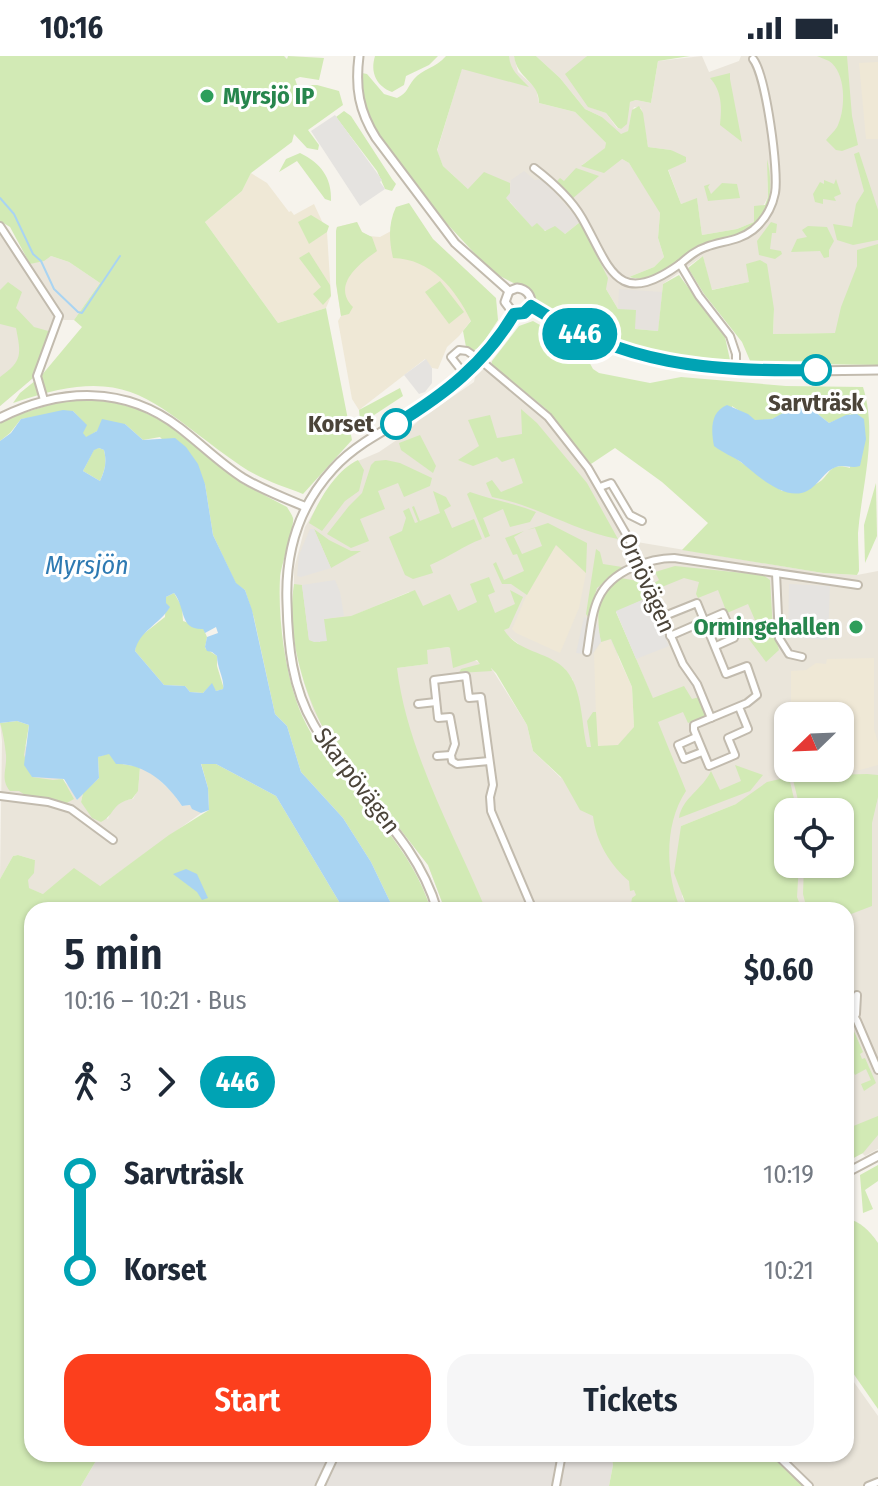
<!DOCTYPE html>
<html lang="en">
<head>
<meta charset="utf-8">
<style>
  :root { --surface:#fff; --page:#f6f6f7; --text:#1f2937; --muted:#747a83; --accent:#fc3f1d }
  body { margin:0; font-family:"Fira Sans Condensed",sans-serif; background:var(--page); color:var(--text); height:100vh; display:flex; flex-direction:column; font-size:30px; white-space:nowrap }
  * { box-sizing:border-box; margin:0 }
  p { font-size:26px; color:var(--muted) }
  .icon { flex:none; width:44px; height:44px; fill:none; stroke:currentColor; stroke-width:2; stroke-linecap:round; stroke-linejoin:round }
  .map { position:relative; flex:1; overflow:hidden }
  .panel { position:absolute; left:24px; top:846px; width:830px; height:560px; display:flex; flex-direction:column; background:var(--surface); border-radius:24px; box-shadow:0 2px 6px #0004 }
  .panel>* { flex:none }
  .badge { padding:0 16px; border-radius:26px; font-size:28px; line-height:52px }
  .needle { width:52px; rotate:247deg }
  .tools { position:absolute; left:774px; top:646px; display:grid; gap:16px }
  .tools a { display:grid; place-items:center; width:80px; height:80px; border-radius:16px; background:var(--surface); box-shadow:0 2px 6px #0004; font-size:40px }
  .map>.badge { position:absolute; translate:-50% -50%; box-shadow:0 0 0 4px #fff }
  .legs { display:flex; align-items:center; gap:12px; height:88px; padding:0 40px; font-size:26px }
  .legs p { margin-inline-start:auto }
  .headline { display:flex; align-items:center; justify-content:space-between; height:136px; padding:0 40px }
  h1 { font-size:44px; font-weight:600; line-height:60px }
  .primary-button { display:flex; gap:16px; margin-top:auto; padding:16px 40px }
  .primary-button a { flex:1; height:92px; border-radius:24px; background:var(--accent); color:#fff; font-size:32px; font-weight:600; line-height:92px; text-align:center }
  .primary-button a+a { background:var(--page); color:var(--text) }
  ul { padding:0 40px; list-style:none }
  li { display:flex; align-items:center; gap:28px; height:96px; font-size:30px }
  li i { display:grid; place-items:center; width:12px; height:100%; margin:0 10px; background:currentColor }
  li i::after { content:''; width:20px; height:20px; margin:-10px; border:6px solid; border-radius:50%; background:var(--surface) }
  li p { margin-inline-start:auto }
  li:first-child i { background:linear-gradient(#0000 50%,currentColor 0) }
  li:last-child i { background:linear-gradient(currentColor 50%,#0000 0) }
  .status { display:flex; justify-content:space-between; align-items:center; height:56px; padding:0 40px; background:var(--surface); direction:ltr }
  .status svg { height:22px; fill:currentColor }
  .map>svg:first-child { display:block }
  .residential { fill:#eae5da; fill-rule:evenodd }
  .industrial { fill:#e6e2dd }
  .education { fill:#efe8d6 }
  .green { fill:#d2eab5; fill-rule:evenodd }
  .parking { fill:#e5e3e0 }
  .water { fill:#a9d4f2; fill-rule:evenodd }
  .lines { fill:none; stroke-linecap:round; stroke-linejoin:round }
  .stream { stroke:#a9d4f2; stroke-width:2 }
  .minor-casing { stroke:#c2bbae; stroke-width:10 }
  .tertiary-casing { stroke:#c2bbae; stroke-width:11 }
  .minor { stroke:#fff; stroke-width:6 }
  .tertiary { stroke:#fff; stroke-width:7 }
  .line-1-casing { stroke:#fff; stroke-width:18 }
  .line-1 { stroke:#00a3b4; stroke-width:12 }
  .leisure-dot { fill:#2e9e5b; stroke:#fff; stroke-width:3 }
  .stop-1-dot { fill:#fff; stroke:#00a3b4; stroke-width:4 }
  .labels { text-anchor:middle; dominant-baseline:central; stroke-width:6; stroke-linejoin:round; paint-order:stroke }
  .leisure-label { font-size:24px; font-weight:bold; fill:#27864d; stroke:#fff; text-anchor:start }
  .stop-label { font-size:24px; font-weight:bold; fill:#4b4439; stroke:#fff }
  .street-label { font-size:24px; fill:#4b4439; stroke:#fff }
  .water-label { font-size:26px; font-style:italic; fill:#2e7ab2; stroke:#fff }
</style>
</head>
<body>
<div class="status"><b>10:16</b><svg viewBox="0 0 49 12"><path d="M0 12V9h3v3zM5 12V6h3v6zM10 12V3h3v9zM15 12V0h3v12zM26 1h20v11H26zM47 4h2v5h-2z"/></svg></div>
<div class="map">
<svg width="878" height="1430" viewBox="0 0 878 1430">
  <rect width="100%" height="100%" fill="#f6f3ec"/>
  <!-- residential -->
  <g class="residential">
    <path d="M509,0H514L518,16L536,32L539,47L575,56L606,87V92L582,109L622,103L629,107L655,145L660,157L658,182L664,201L654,211L629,221L642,225L696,192L749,173L769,147L767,109L768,141L754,166L737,173L702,179L697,143L681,148L668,113L686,106L671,94L648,91L641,52L634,51L633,54L628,75L621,79L617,77L602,61L585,53L560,22L536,0H587L580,7L592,52L606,57L617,72L621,73L630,46L636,44L651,47L658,5L702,0L709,16L739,5L741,0H878V270L836,277L773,278L774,253L750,226L711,234L703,200L663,228L658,275L618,253L606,233L595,197L580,167L469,134L443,110L437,95L462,12L524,26L515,18L509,8Z"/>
    <path d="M0,178L22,208H30L51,200L69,206L100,227L74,264H59L52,276L33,322L0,350Z"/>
    <path d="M492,305V309L545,352L591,408L631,485L823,517L857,519L878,515V1093L865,1100L862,1097L846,1106V854H795L788,808H840V756H788V808L736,748L681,770L682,840L688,854H445L428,809L327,679L314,656L304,627L294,574V513L305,471L325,437L351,408L379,396L404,379L420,363L474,326L475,321ZM409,536L429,564L507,579L526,594L553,604L565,613L573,624L561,722L533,695L527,669L492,613L448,591L426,594L427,608L397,612L352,560ZM604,538L616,555L653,643L634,671ZM788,660H840V712H788Z"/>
    <path d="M0,667L70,731L77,744L83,737L81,746L108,763L111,754L120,745L133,743L138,734L140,711L155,720L172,736L182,750L190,749L201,757L100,830L43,838L28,832V823L35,804L18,799L13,800L0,823L2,685Z"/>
    <path d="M846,1315L878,1360V1430H804L771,1398H846Z"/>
  </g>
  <!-- industrial -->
  <g class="industrial">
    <path d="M524,115L535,124L543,123L580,166L565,178L532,172L506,141L510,137L511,124Z"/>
    <path d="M619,233L662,236L658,275L634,273L618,253Z"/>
    <path d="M100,1398H611L613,1409L609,1430H81Z"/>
  </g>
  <!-- education -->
  <g class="education">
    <path d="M878,6V83H866L859,7Z"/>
    <path d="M251,117L267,127L289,156L291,155L294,159L314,148L327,176L331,240L326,252L278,267L205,166L242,135Z"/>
    <path d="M396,151L489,241L459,280L447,291L438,313L432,312L425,303L359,354L352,343L338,265L341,260L336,227V175L337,171L357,166L362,176L369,180L380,181L391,175Z"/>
    <path d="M556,489L586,517L579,552L560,597L516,577L512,573L526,540Z"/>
    <path d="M610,583L632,631L634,671L618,689L597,691L594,597L601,586Z"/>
    <path d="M874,602V673L878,687V709L860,714H796L794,712H840V660H791V615L806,614L816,607L826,608L827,603Z"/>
  </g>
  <!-- green -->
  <g class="green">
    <path d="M0,0H284L287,3L288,0L324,2L319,24L300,21L295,23L297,29H317L339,35L343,49L308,74L319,89L318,94L307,92L294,78L292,86L251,117L242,135L205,166L278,267L326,252L352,384L303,438C282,430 260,423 241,410C149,346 133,305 13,347L20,337L41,320L82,271L74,264L100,227L69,206L51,200L44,205L30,208L10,171L0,165Z"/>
    <path d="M375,0H438L429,9L406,20L404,29L392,36C376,30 370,16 375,0Z"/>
    <path d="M446,0H509C510,15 520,21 529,31L462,13L437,94L443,110L468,133L484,116L510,127V137L506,142L532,171L537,167L545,175L555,170L565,178L580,166L608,222L606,233L618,253L636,254L635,273L658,275L663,228L679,219L725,281L730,304L671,300L612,284L538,248L531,236L492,216L422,141L371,68L362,50V17L367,18L384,38L397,42C408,37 407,31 414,23C422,13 436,12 446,0Z"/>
    <path d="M514,0H536L560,22L585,53L602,61L621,78L628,75L632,54L639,50L643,57L648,91L671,94L686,101V106L668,114L681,148L697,142L702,179L737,173L754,166V150L765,149L768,141L767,103C774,131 772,165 741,178C726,185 709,185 694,194C671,208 658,229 629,221L654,211L664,201L658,182L660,157L629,107L622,103L604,117L581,110L605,92L606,87L575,56L539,47C539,25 517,23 514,0Z"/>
    <path d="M587,0H690L658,5L651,47L636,44L630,46L627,68L621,73L618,72L606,57L588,51L565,18Z"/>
    <path d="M817,0H847L852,60L858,89L842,95L836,94L826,84C830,79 836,74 838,69C846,52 846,16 829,5C825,3 821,2 817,0Z"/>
    <path d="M730,17V23L742,86L720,69C722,52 722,35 710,22Z"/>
    <path d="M344,55L351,60L392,123L396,128L392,135L385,133L377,115L336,61Z"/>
    <path d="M859,96L878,154V184L853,189L837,184L833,168L852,171L856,148L864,135L854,98Z"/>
    <path d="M300,97C321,107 332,122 331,145L325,143L297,105L279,116L286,103Z"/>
    <path d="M576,112L599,120L572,143L557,125L560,122L564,125Z"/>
    <path d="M836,123L841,138L834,141L836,145L823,143V148L815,146L813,138L820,126L824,128V124L834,128Z"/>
    <path d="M722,127L737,128L740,142L708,145L704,130L710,128L708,131L711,138Z"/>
    <path d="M409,147L433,183L496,242L498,264L481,290L473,295L466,291L463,275L471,265C455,232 431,203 393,202C389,184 388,168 396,151Z"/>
    <path d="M311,159L329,170L327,176L309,188L298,166Z"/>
    <path d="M357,166L362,176L372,181L377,195C360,207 331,229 353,251L349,258L341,260L336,227V175L337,171Z"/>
    <path d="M771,166L777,168L776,177H772L770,193L781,195L782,198L775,203L759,199L757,185Z"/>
    <path d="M808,170L827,171L834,185L829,194V201L824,202L820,195L791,196L797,183L807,181L802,174Z"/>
    <path d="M878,188V309L751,307L742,286L704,238L688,212L703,200L712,234L749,226L746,208L760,204L767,208L774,253L773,278L835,277L841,251L857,210V194Z"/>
    <path d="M309,196L330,229L331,240L323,249L313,238L321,231L299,202Z"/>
    <path d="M440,225L464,256L449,268L425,236Z"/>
    <path d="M8,226L22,236L16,252L34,271L52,276L33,322L0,350V321C23,305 21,298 16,272L0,268V234Z"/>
    <path d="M533,265L582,293L593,313L599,317L650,327L681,321L786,330L863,331C878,379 862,429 858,477C858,490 859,503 859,515L857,519L823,517L682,494L708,467L662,426L615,392L591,408L545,352L492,309V305L519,270ZM732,350L755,365L772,363L789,355H814L829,367L851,358L850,412C827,405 831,421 816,428C807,432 793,433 782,435L735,402Z"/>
    <path d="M400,332L403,340L365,365L360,364L359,354Z"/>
    <path d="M97,342L138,353L164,366L243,428L287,451C289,455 292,458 293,462C295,469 281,509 280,522C278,560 284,607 296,644C322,722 405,768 431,854H394L371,806L343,762L301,716L287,670L275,658L254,562L245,534L236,528L213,479L205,428L160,381L143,384L125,368L97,375L86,382L82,377L86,369L73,355L21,363L10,377L0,385V366L7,362L59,346Z"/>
    <path d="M521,353L537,367L587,427L618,483C573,475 537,449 492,441L486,427L492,424L501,436L523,427L514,402L502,406L497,401L473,410L458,404L479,390L468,364L490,359L497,382L522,378Z"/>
    <path d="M420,379L436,410L433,417L401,394L399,387Z"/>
    <path d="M99,392L104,394C107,407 105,413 100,425L83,415L94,393Z"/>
    <path d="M358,404L364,414L359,435L345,445L322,475L309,467C319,444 335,415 358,404Z"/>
    <path d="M386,404L400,407L432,422L430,430L404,441L398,427L378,435L385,453L360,463L369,485L351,492L327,478L349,450L362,437L371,409L375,405Z"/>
    <path d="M876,427L877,480L865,507L864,469Z"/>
    <path d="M433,435L446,441L451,450L444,454L452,472L474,463L482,483C462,490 450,501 430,509L433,517L413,523L405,519L389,481L402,475L406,462L403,455L409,452L415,467L418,466L412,451L414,450L420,465L440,457Z"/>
    <path d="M470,436C492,444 514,447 536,456L530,466L510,471L503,453L483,462L490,480L485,482L467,438Z"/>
    <path d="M548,467L587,487L586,517L556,489L527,539L511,528H502L493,508L496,506L504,524L524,515L517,498L513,499L505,482L524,475L514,481L522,498L542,490L535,472L527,474Z"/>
    <path d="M314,473L329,484L351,495H361L331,512Z"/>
    <path d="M596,493L600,496L603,508L622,511L597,532L588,561L586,558Z"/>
    <path d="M675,510L763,519L770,524L773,573L779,594L766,606L748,582L750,574L758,571L748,548L727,557L718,534L698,542L696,538L699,526L684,522L657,533L654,527L659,524L655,516Z"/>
    <path d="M489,521L495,536L488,539L495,557L515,548L510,534L523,541L509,572L504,574C518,597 549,595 566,614C583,634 581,667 587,691H591L587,665L593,656H596L598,690L618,689L634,671L632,631L611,583L601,586C596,560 596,537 621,522L643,526L649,541L616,556L653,642L684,630L692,643L699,641L706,657L705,660L688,667L683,656L658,666L686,735C664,768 665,818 681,854H653L650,847L630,854L632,842L636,839L634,834L630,835L629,825C610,809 596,786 593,760L580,754L562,722L533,695L527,669L496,617L491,612L492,615L459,617L461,613L480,608L477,604L453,612L450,592L448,591L427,594L428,608L397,612C407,695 454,778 486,854H445L428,809L327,679C303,635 286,579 294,528L302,529L309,584L320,586L324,563L351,560L415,534L423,550L450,538L458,555L477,546L470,528Z"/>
    <path d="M174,537L182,551L183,565L203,572L207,581L205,592L217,600V610L224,633L216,635L211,629L203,637L190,636L185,630L164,629L135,595L137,583L165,561L166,541Z"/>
    <path d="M17,665L29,669L24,699L32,721L53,724L63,723L74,743L63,749L30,742L19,735H10C0,723 7,714 6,699C5,690 3,676 0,667Z"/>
    <path d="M109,697L116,707L140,711L138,735L132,743C111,747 116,758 101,766L92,762L81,746L83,737L99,722L98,701Z"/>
    <path d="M201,707L216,708L276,740L344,854H32V1398H100L81,1430H0V823L13,800L18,799L35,804L34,817L28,824L29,832L43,838L74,812L100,830L169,779L209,754L208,732Z"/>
    <path d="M735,709L763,719L750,735L679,762C682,742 703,733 711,715L720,734L741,725Z"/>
    <path d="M867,718L878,719V741L872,767V850L846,860V854H807L803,838L804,808H840V756H801L792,720Z"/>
    <path d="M789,721L797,756H788V808H799L797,841L802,854H688L674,817L681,770L736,748L767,726Z"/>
    <path d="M853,973L863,996L860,998L862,1003L865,1002L876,1027L864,1035L861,1028L871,1024L866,1013L855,1019L853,1015L846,1018V987L854,984L850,974Z"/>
    <path d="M878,1060V1079L863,1097L846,1106V1073Z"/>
    <path d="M878,1109V1125L865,1134L873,1153L863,1157L860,1119Z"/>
    <path d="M846,1162C861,1166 869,1174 878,1187V1353L846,1307Z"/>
    <path d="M611,1398H771L804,1430H609L613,1409Z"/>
  </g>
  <!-- parking -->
  <g class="parking">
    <path d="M335,59L382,124L380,126L385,133L360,150L311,75Z"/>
    <path d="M426,303L432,312V327L425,336L419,338L404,319Z"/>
    <path d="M310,473H314L331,512L301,521L297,520L299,499Z"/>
    <path d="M335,524L340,536L344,560L324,563L327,585L314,586L309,584L302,529Z"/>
    <path d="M789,528L830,530L828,584L788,581Z"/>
    <path d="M649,541L669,590L636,603L616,555Z"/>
    <path d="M584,561L597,567L601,586L591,599L576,597Z"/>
  </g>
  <!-- water -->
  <g class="water">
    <path d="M727,349L748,358L755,364L772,363L796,350L814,355L829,367L846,359L857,358L864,363L866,383L860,410C851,413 844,408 836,411C824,415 819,429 807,435C785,446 757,419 741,406C732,400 723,397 714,390C711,374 710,356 727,349Z"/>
    <path d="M63,354L73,355L87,369L83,377L86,381L97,375L102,363L125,368L143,384L175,382L186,391L198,408L205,428L213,479L236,527L245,534L252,554L275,658L287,670L301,716L343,762L371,806L394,854H344L276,740L216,708H201L208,732L209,754L201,757L192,753L190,749L182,750C167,727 144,707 116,708L109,698L98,701L99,722L77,744L64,723L32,721L24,709L29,669L17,665L0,667V385L11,377L21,363ZM99,392L104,394C107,407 105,414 100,425L83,415L94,394ZM174,537C186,552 179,574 203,573L205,577L216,571L218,577L207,581L205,591L207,595L212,596L217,600C217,612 225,624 223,633L216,635L212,627L203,637L190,636L185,630L164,629L135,595C139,575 160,568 170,551L166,547V541Z"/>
    <path d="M186,813L197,818L208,842L202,844L197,836L173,818Z"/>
  </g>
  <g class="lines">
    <!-- stream -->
    <path class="stream" d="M0,142L14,158L33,198L41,205L54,233L78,256L82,257L120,200"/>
    <defs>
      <g id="minor">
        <path d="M534,112C551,125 571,143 582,162C610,211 616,254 680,208L699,240L730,280L736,298V314"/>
        <path d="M0,170L59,260L37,320L44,344"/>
        <path d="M680,208C688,201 696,194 706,191C722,185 739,185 753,174C764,165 772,152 775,137C779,116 766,19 753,3"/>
        <path d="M465,319L451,301L459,294L467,295L480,304L548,361L588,412L630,485L683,608L697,628L711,662"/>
        <path d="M600,431L611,427L630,459L642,465"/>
        <path d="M776,517L779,582L789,598L802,601"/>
        <path d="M662,561L697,547L726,618L747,610L757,639L747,647L694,669V674L709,710L735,699L728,682L748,673L739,651"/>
        <path d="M670,580L723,557L734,582L716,590"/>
        <path d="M587,596C593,558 592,530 631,512C645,506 658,502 674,502L858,529"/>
        <path d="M418,648L436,646"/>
        <path d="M696,681L678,689L684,703L702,696"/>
        <path d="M437,700L451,699"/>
        <path d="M489,705L457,708L452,705L451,699L455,688L450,661L438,662L434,624L466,620L469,642L481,641L493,729L490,741L491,755L533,854"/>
        <path d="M0,740L48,746L71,753L113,784"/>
        <path d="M846,946L857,965L878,1014"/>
        <path d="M856,958L857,939"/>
        <path d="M776,1398L809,1430"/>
        <path d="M556,1430L562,1398"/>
        <path d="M868,1430L878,1426"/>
      </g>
      <g id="tertiary">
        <path d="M359,0C355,32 359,55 376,82L455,187L509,235"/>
        <path d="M509,235L517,232C527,233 532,240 531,250"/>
        <path d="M509,235L505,246L514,258"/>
        <path d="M531,250C647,324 747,315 878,314"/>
        <path d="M0,362C60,332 125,329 180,372C202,389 221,408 243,422C263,434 284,442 306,451"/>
        <path d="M437,854C416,780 351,734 314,669C292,632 288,589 287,547C285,497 299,450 333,413C360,383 399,368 433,346C466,324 494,291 514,258"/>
        <path d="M846,1117L878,1100"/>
        <path d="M320,1430L335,1398"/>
      </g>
    </defs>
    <!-- minor casing -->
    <use href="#minor" class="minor-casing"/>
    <!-- tertiary casing -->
    <use href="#tertiary" class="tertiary-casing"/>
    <!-- minor -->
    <use href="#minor" class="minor"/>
    <!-- tertiary -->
    <use href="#tertiary" class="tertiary"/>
  </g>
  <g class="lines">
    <defs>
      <path id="line-1" d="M396,368C445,338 484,308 514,258L524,257L531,250C625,309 708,316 816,314"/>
    </defs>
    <!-- line-1 casing -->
    <use href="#line-1" class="line-1-casing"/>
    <!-- line-1 -->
    <use href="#line-1" class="line-1"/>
  </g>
  <!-- markers -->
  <g class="leisure-dot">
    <circle cx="207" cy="40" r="8"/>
    <circle cx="856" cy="571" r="8"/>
  </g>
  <g class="stop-1-dot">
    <circle cx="816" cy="314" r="14"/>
    <circle cx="396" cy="368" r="14"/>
  </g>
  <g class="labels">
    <!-- leisure labels -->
    <g class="leisure-label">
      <text x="223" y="40">Myrsjö IP</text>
      <text x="840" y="571" text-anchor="end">Ormingehallen</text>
    </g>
    <!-- stop labels -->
    <g class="stop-label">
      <text x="816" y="347">Sarvträsk</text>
      <text x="374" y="368" text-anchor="end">Korset</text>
    </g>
    <!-- street labels -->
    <g class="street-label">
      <text transform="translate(647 527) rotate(66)">Ornövägen</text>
      <text transform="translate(357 725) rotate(53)">Skarpövägen</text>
    </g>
    <!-- water labels -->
    <g class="water-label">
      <text x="87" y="509">Myrsjön</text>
    </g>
  </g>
</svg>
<div class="tools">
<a><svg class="needle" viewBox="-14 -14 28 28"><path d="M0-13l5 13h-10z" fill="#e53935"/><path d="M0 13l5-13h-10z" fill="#747a83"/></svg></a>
<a><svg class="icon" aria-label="locate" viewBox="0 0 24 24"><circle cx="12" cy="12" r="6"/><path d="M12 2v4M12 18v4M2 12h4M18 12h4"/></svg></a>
</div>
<b class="badge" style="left:580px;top:278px;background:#00a3b4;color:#fff">446</b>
<section class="panel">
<div class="headline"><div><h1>5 min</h1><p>10:16 – 10:21 · Bus</p></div><b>$0.60</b></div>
<div class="legs"><svg class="icon" aria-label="walk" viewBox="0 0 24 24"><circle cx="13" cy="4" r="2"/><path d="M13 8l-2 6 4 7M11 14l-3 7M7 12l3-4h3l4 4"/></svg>3<svg class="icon" aria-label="forward" viewBox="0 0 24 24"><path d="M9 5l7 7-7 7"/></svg><b class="badge" style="background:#00a3b4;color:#fff">446</b></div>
<ul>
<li><i style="color:#00a3b4"></i><b>Sarvträsk</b><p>10:19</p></li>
<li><i style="color:#00a3b4"></i><b>Korset</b><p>10:21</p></li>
</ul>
<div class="primary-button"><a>Start</a><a>Tickets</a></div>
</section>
</div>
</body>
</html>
